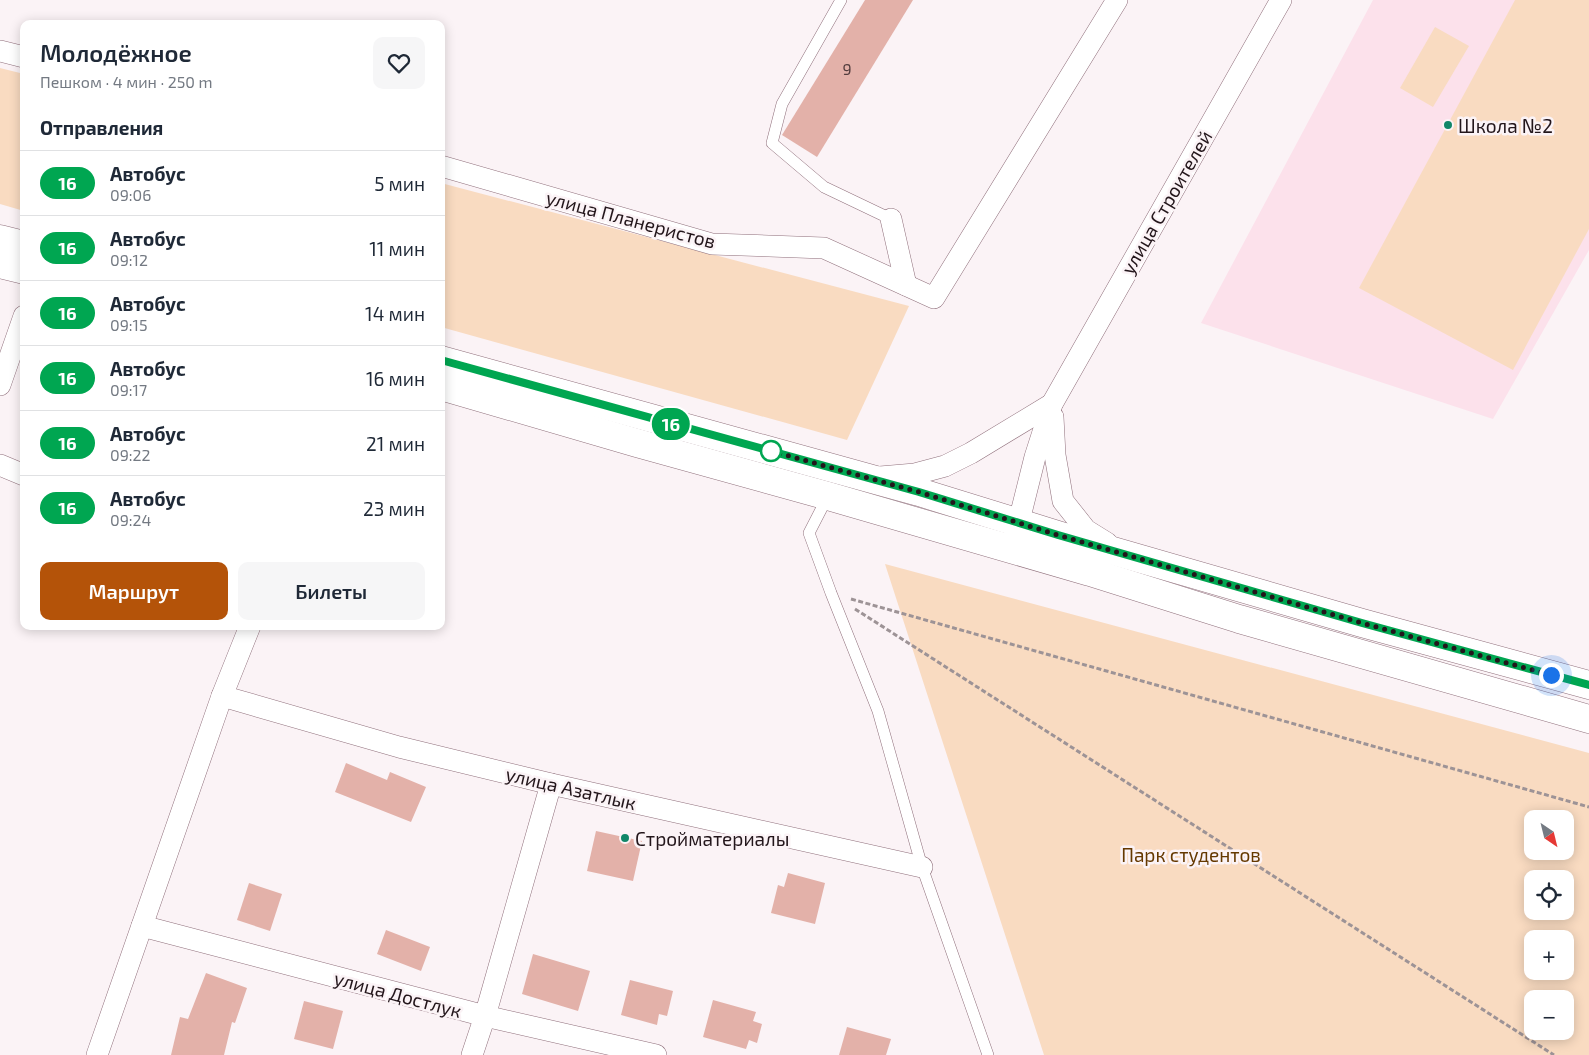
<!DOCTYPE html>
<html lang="ru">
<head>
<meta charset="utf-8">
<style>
  :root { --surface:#fff; --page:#f6f6f7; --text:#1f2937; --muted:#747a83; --line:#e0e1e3; --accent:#b45309 }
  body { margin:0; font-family:"Exo 2",sans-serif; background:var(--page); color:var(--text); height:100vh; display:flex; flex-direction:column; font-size:19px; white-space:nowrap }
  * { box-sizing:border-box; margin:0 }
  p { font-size:16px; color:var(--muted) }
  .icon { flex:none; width:28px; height:28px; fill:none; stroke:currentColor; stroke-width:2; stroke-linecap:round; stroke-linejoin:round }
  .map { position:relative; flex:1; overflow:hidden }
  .details { position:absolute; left:20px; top:20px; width:425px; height:610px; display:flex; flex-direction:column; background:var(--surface); border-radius:10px; box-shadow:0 2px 12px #0003 }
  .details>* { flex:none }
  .badge { padding:0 10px; border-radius:16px; font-size:18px; line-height:32px }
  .needle { width:32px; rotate:145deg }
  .fabs { position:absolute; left:1524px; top:810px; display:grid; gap:10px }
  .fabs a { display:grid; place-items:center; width:50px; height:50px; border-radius:10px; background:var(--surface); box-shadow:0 2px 12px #0003; font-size:25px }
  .you { position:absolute; width:25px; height:25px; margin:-12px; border:4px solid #fff; border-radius:50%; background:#1a73e8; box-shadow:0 0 0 8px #1a73e833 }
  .map>.badge { position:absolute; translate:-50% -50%; box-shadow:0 0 0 2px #fff }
  h2 { padding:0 20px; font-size:19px; line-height:45px }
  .round { display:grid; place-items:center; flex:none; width:52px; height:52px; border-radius:10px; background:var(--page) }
  .head { display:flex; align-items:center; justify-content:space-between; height:85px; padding:0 20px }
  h1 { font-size:24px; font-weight:600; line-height:38px }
  .cta { display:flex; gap:10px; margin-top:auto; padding:10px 20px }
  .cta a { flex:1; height:58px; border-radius:10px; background:var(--accent); color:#fff; font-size:20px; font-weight:600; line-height:58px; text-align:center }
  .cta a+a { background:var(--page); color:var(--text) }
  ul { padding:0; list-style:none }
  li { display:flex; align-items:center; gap:15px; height:65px; padding:0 20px; border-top:1px solid var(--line) }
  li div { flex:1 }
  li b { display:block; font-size:19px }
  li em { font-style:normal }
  li .badge { min-width:55px; font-weight:700; text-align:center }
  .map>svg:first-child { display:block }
  .built { fill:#fce1eb }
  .green { fill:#f9dbc1; fill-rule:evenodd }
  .building { fill:#e3b1a9 }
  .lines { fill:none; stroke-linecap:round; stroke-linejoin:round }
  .lane-casing { stroke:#90707c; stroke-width:12 }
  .street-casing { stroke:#90707c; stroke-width:22 }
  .primary-casing { stroke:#90707c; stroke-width:29 }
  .path { stroke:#9d9396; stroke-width:3; stroke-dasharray:5 2.5; stroke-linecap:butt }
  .lane { stroke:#fff; stroke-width:11 }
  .street { stroke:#fff; stroke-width:21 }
  .primary { stroke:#fff; stroke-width:28 }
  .line-casing { stroke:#fff; stroke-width:11 }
  .line { stroke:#00a651; stroke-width:8 }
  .walk { stroke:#23161b; stroke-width:5; stroke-dasharray:0 9 }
  .poi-dot { fill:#108768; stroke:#fbf3f6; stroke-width:2 }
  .stop-dot { fill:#fff; stroke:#00a651; stroke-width:2.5 }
  .labels { text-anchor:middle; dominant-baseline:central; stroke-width:5; stroke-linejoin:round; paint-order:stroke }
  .number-label { font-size:16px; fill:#533d3e }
  .poi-label { font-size:19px; fill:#23161b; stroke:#fbf3f6; text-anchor:start }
  .street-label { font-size:19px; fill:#23161b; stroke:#fbf3f6 }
  .park-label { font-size:19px; fill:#653900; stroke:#fbf3f6 }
</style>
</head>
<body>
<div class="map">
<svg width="1589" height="1055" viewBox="0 0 1589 1055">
  <rect width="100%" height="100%" fill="#fbf3f6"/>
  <!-- built -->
  <path class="built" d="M1373,0H1589V250L1493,419L1201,323Z"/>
  <!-- green -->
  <g class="green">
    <path d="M1515,0H1589V229L1513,370L1359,288Z"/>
    <path d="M1435,27L1469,46L1433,107L1400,88Z"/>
    <path d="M0,68L24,74V211L0,204Z"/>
    <path d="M441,183L909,306L847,440L441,327Z"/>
    <path d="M885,564L1589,753V1055H1044ZM1532,819H1565V851H1532ZM1532,879H1565V911H1532ZM1532,939H1565V971H1532ZM1532,999H1565V1031H1532Z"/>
  </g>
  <!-- building -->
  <g class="building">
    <path d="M865,0H913L817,157L782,135Z"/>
    <path d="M346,763L387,780L390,772L426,787L411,822L335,792Z"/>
    <path d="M596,831L642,841L633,881L587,871Z"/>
    <path d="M788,873L825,883L815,924L771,913L778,885L784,887Z"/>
    <path d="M249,883L282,894L270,931L237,920Z"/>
    <path d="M386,930L430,947L421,971L377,954Z"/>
    <path d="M533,954L590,971L578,1011L522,994Z"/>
    <path d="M206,973L247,988L235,1023L232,1022L224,1055H171L180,1017L188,1019Z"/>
    <path d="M630,980L673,991L667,1016L659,1014L657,1025L621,1015Z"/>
    <path d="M713,1000L756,1012L753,1021L762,1024L757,1043L749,1040L746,1049L703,1037Z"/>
    <path d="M304,1001L343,1011L333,1049L294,1039Z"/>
    <path d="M847,1027L891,1039L886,1055H839Z"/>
  </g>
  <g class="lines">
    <defs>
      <g id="lane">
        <path d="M841,0L782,104L772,143L824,187L891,219"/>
        <path d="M828,496L809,533L831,593L878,711L922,867L988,1055"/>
      </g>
      <g id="street">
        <path d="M0,51L24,57"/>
        <path d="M441,166L712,244L824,248L934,298L1117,0"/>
        <path d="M891,219L906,285"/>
        <path d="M0,385L24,316"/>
        <path d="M1053,417L1055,455L1063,501L1086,530L1107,543"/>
        <path d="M0,465L24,475"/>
        <path d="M880,477L915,474L945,466L971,453L1052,404"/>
        <path d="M1015,537L1035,457L1052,404L1281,0"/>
        <path d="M222,696L399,747L551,784L922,867"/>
        <path d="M142,926L485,1016L656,1055"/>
        <path d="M97,1055L222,696L250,626"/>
        <path d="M472,1055L485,1016L551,784"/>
      </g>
      <g id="primary">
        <path d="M0,239L24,245"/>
        <path d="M0,264L24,270"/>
        <path d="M441,360L919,492L1058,535L1362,623L1589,685"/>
        <path d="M441,386L637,443L828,496L1090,572L1239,619L1589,719"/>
      </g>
    </defs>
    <!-- lane casing -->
    <use href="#lane" class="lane-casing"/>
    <!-- street casing -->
    <use href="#street" class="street-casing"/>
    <!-- primary casing -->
    <use href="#primary" class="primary-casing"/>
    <!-- path -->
    <g class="path">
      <path d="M851,599L1589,807"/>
      <path d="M855,609L1554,1055"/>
    </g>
    <!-- lane -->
    <use href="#lane" class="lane"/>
    <!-- street -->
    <use href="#street" class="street"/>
    <!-- primary -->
    <use href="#primary" class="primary"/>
  </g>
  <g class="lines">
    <defs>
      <path id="line" d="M441,360L919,492L1058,535L1362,623L1589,685"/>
    </defs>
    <!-- line casing -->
    <use href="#line" class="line-casing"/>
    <!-- line -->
    <use href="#line" class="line"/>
    <!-- walk -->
    <path class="walk" d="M771,451L919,492L1058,535L1362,623L1551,675"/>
  </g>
  <!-- markers -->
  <g class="poi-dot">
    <circle cx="1448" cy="125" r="5"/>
    <circle cx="625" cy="838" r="5"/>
  </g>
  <circle class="stop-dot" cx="771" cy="451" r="10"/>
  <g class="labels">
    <!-- number labels -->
    <g class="number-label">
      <text x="847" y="68">9</text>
    </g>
    <!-- poi labels -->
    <g class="poi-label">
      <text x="1458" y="125">Школа №2</text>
      <text x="635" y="838">Стройматериалы</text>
    </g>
    <!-- street labels -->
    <g class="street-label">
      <text transform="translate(1166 202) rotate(-60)">улица Строителей</text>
      <text transform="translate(631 219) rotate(15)">улица Планеристов</text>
      <text transform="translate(571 788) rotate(13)">улица Азатлык</text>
      <text transform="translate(398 994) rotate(15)">улица Достлук</text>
    </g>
    <!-- park labels -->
    <g class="park-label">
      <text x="1191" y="854">Парк студентов</text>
    </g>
  </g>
</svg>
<div class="fabs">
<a><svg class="needle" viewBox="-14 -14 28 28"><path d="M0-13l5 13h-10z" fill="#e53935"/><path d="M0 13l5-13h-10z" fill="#747a83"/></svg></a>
<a><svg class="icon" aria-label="locate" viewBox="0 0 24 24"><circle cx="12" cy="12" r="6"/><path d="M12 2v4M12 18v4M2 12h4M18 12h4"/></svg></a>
<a>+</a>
<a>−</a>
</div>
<div class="you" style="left:1551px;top:675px"></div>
<b class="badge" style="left:671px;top:424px;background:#00a651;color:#fff">16</b>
<section class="details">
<div class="head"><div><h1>Молодёжное</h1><p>Пешком · 4 мин · 250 m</p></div><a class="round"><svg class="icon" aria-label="heart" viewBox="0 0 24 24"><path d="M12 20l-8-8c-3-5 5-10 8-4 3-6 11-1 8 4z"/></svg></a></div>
<h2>Отправления</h2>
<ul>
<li><span class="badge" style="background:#00a651;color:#fff">16</span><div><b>Автобус</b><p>09:06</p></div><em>5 мин</em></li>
<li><span class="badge" style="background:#00a651;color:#fff">16</span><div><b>Автобус</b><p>09:12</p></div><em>11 мин</em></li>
<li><span class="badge" style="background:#00a651;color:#fff">16</span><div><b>Автобус</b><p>09:15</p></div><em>14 мин</em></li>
<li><span class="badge" style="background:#00a651;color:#fff">16</span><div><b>Автобус</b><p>09:17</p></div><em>16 мин</em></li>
<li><span class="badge" style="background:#00a651;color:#fff">16</span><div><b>Автобус</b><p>09:22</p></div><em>21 мин</em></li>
<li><span class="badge" style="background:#00a651;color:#fff">16</span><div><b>Автобус</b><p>09:24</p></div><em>23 мин</em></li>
</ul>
<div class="cta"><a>Маршрут</a><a>Билеты</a></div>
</section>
</div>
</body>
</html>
